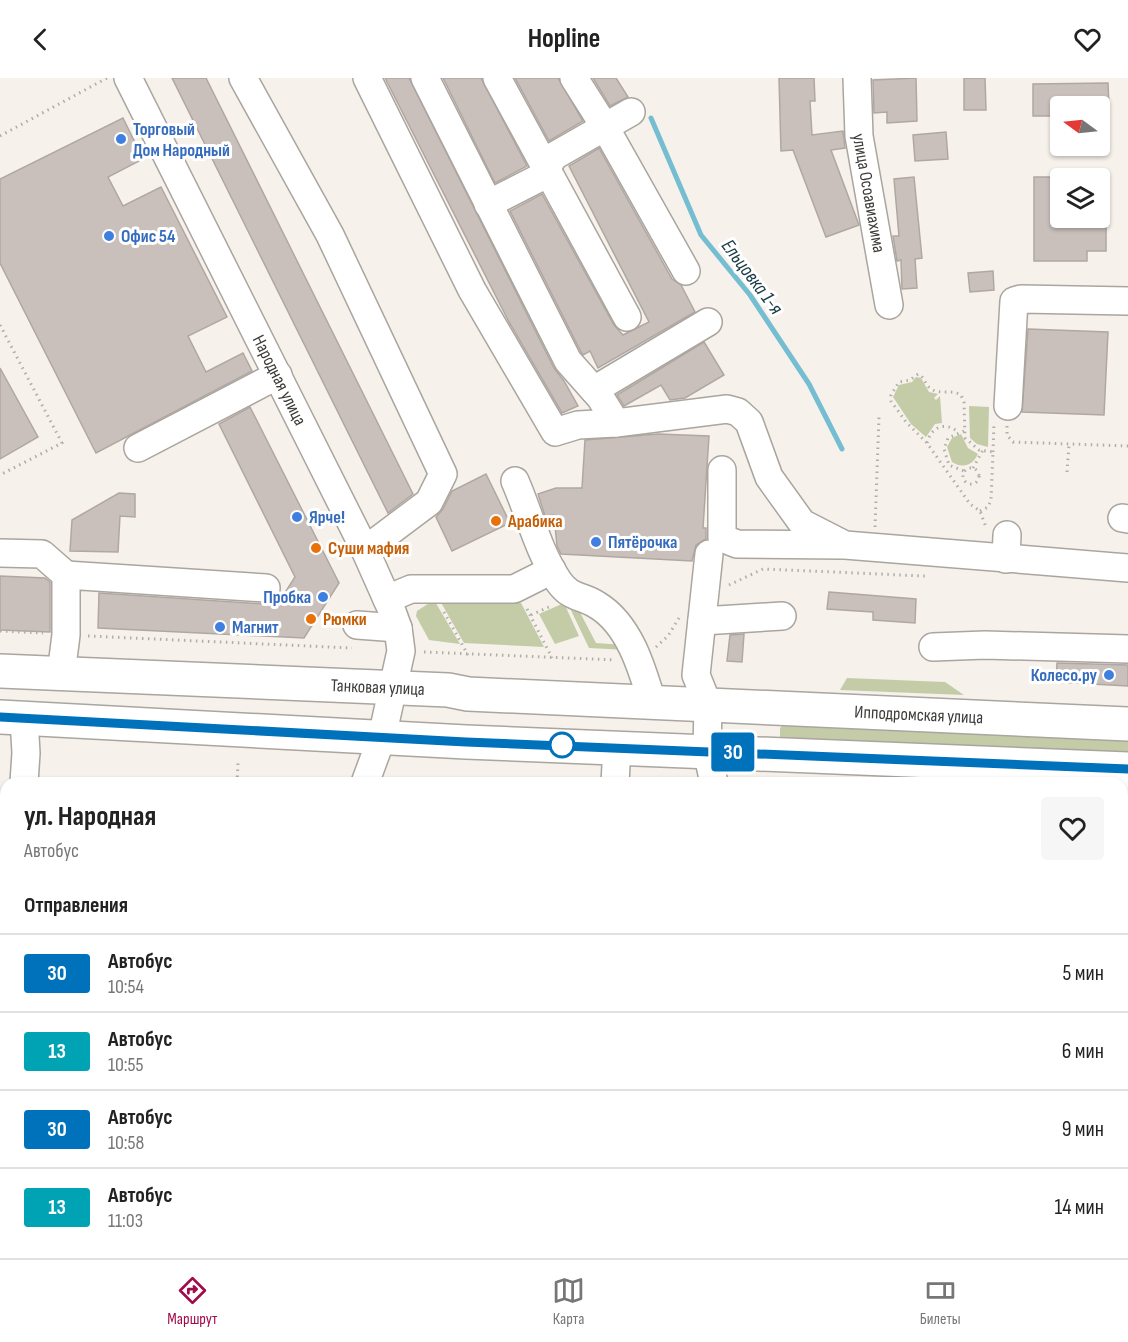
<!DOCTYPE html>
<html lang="ru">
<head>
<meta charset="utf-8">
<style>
  :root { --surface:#fff; --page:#f6f6f6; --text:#222; --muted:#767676; --line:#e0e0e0; --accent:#a20b4b }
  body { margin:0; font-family:"Sofia Sans Condensed",sans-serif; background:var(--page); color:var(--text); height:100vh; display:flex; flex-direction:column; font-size:22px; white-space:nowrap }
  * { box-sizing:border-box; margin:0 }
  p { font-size:20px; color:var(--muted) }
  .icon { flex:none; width:33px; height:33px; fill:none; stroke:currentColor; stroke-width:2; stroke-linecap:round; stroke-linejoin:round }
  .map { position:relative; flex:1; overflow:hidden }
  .panel { position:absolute; left:0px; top:699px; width:1128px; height:482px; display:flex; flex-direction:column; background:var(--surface); border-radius:18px 18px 0 0; box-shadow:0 2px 4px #0004 }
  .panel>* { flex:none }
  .badge { padding:0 12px; border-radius:4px; font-size:21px; line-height:39px }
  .needle { width:39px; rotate:285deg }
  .tools { position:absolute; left:1050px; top:18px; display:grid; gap:12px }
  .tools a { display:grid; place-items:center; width:60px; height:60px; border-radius:6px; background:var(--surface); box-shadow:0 2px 4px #0004; font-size:30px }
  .map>.badge { position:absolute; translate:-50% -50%; box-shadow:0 0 0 3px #fff }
  h2 { padding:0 24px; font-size:22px; line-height:54px }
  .round { display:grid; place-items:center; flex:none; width:63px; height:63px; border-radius:6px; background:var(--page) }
  .head { display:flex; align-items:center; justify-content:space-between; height:102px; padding:0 24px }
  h1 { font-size:28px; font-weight:700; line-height:45px }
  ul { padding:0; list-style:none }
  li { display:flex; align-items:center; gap:18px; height:78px; padding:0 24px; border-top:2px solid var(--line) }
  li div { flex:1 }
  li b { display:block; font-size:22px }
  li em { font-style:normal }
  li .badge { min-width:66px; font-weight:700; text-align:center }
  header { display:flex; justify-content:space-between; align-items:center; height:78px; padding:0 24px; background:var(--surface); font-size:27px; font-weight:700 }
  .menu { display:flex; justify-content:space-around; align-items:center; height:84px; border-top:2px solid var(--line); background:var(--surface); font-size:16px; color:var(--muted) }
  .menu a { display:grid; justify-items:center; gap:3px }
  .menu .current { color:var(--accent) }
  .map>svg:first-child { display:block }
  .green { fill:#c3cca7 }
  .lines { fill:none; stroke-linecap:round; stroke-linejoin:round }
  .stream { stroke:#75bdd1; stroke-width:5 }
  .building { fill:#c9c0bc; stroke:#b0a7a3; stroke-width:1.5 }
  .minor-casing { stroke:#aaa59e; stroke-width:30 }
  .highway-casing { stroke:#aaa59e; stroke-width:36 }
  .path { stroke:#b1ada8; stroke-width:3; stroke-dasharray:1.5 4.5; stroke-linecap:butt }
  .minor { stroke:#fff; stroke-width:27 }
  .highway { stroke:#fff; stroke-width:33 }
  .line-casing { stroke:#fff; stroke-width:14 }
  .line { stroke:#0072bc; stroke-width:9 }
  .shop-dot { fill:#3f7fe0; stroke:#fff; stroke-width:2 }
  .food-dot { fill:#e8710a; stroke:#fff; stroke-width:2 }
  .stop-dot { fill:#fff; stroke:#0072bc; stroke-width:3 }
  .labels { text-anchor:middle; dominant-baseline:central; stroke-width:6; stroke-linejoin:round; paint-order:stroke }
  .shop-label { font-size:18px; font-weight:bold; fill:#366cbe; stroke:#fff; text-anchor:start }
  .street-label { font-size:18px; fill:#3e3c39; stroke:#fff }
  .food-label { font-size:18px; font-weight:bold; fill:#c56008; stroke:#fff; text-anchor:start }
  .water-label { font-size:20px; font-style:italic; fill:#163942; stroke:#fff }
</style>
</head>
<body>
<header><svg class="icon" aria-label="back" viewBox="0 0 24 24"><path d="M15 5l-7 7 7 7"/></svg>Hopline<svg class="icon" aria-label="heart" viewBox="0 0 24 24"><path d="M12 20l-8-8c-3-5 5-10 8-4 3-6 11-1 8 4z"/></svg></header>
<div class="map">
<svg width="1128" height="1180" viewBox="0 0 1128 1180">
  <rect width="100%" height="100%" fill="#f6f1ea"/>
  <!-- green -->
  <g class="green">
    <path d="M916,299L921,300L929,314L938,316L934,320L936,322L940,318L942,345L935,346L926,359L911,346L893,319L899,307L912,304Z"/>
    <path d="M969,328L989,329L988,369L977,366L970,360Z"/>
    <path d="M961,356L968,370L978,376C973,387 963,391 952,384L947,369L952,360Z"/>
    <path d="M509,515L514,525H521L544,569L464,565L439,521Z"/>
    <path d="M573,521L596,565L625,567L627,572L589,570L567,524Z"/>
    <path d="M434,522L460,566L429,562L416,538L417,533Z"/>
    <path d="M564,525L579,558L555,566L539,536Z"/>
    <path d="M847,600L945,604L964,617L840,612Z"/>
    <path d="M786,644L1128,659V682L785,667L780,659V650Z"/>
    <path d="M1122,1143L1128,1154V1180H1023L1021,1175L1122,1174Z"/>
  </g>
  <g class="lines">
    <!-- stream -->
    <path class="stream" d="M651,40L701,157L750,217L809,306L842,371"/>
  </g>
  <!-- building -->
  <g class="building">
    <path d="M172,0H206L413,416L388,435Z"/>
    <path d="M385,0H409L554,290L564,303L578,328L562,335L509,244Z"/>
    <path d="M443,0H481L527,88L495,105Z"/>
    <path d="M515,0H558L583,43L549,63Z"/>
    <path d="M593,0H616L628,19L610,28Z"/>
    <path d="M779,0H814L815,23H810L812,57L843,53L845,70L831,72L859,147L826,159L793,72L781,73Z"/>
    <path d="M916,0L917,43L887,45V34L874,35L873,2Z"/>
    <path d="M964,0H985L986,32H964Z"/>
    <path d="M1108,5L1109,28H1057V38H1033V6Z"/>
    <path d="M123,40L143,81L108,99L123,128L161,109L227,239L188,258L206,294L243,275L252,293L96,375L0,185V101Z"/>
    <path d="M946,54L948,81L915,83L913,57Z"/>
    <path d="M599,70L672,201L681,207L695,234L598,290L590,273L583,277L581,274L510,133L542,116L614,247L623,257L649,244L569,88Z"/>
    <path d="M914,99L922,180L915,181L917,210L902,211L901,182L897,183L893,158H899L894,101Z"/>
    <path d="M1034,99H1060V140H1106V173H1087V183H1034Z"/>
    <path d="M993,193L994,212L970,214L968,195Z"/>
    <path d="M1028,251L1108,254L1104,337L1022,334Z"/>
    <path d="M704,264L724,297L685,320L670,322L661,307L624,328L617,317Z"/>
    <path d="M0,290L38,359L0,381Z"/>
    <path d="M250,329L339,505L304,560L98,550L99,515L265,526L281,521L295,499L219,346Z"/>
    <path d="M658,356L709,358L703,450H706V461L696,467L692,483L561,476L557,468L554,437L545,438L538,416L556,410H582L585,362Z"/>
    <path d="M486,396L510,445L452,473L436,439L443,431L452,413Z"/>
    <path d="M119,415L135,416V439L120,438L118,474L70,473L72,442Z"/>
    <path d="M0,498L45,500L50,504V554L0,552Z"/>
    <path d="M829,514L916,521L915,545L873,542V534L827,531Z"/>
    <path d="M744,556L742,584L727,583L730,557Z"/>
    <path d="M1057,585L1128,587V608L1056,604Z"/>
  </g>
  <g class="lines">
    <defs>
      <g id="minor">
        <path id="s1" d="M128,0L365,472L390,528L398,550L401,573L382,659L365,705"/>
        <path d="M243,0L330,157L443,396L429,424L365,472"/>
        <path d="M367,0L472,212L555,354L578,347L616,345"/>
        <path d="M425,0L568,283L600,319L616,345L727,331L738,334L749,344L769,399L802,445L845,467L1128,490"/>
        <path d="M497,0L627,239"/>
        <path d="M574,0L605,49L686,193"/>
        <path id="s2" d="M857,0L859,58L889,227"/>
        <path d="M488,126L541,99L554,78L631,34"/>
        <path d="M594,312L708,244"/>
        <path d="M1008,328L1014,223L1021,221L1128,223"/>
        <path d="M138,370L278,297"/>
        <path d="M722,392V460L737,466L841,467"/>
        <path d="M515,403C529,435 539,475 559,504C571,521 582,517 597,527C629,546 642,590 652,624"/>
        <path d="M1122,440L1128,441"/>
        <path d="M0,475L42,476L66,497"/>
        <path d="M709,476L696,597L708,627L707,673L714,705"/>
        <path d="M1006,481L1007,457"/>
        <path d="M387,521L411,511H514L552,492"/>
        <path d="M702,543L782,538"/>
        <path d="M357,547L398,550"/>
        <path d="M933,569L985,567L1128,571"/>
        <path d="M61,596L66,557V497L266,510"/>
        <path d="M24,640L26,675L24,705"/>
        <path d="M944,684L949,705"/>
        <path d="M615,705L617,669"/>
        <path d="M1122,715L1128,717"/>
        <path d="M0,732H6"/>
        <path d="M1122,1100L1128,1110"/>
        <path d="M854,1174L880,1180"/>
        <path d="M996,1174L999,1180"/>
        <path d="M960,1180L972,1174"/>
      </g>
      <g id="highway">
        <path id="s3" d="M0,593L448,612L468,616L1128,646"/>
        <path d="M0,639L466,664L1128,691"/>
      </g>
    </defs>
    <!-- minor casing -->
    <use href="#minor" class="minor-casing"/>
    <!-- highway casing -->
    <use href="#highway" class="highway-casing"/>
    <!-- path -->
    <g class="path">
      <path d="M0,58L107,0"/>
      <path d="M0,247L62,365L0,397"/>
      <path d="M1007,348V357L1013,364L1128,368"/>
      <path d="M964,353L948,360L944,371L949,387L964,393"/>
      <path d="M927,365C931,349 945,343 958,354"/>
      <path d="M993,374L994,345"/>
      <circle cx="971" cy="398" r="8"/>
      <path d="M973,390L983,372"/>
      <path d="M1067,394L1069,366"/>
      <path d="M980,433L988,429L991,422L993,374L979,372L965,360L964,324L961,317C951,311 941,317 931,311C925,307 925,299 918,296L910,302L899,304L891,317V323L906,344L927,365L970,426L980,433L986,449"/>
      <path d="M875,449L879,339"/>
      <path d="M729,507L763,491L925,498"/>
      <path d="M527,531L552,580"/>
      <path d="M444,534L468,577"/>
      <path d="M531,537L551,528"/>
      <path d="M0,553L43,555"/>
      <path d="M88,558L352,570"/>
      <path d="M656,569L668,558L679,540"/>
      <path d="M424,574L615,582"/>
      <path d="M237,705L238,685"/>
      <path d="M0,951L6,948"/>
      <path d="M0,1107L6,1116"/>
      <path d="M44,1174L47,1180"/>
      <path d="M2,1180L10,1174"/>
      <path d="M311,1180V1174"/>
    </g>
    <!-- minor -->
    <use href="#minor" class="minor"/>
    <!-- highway -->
    <use href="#highway" class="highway"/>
  </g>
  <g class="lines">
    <defs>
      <path id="line" d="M0,639L466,664L1128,691"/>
    </defs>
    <!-- line casing -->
    <use href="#line" class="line-casing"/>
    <!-- line -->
    <use href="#line" class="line"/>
  </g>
  <!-- markers -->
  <g class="shop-dot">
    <circle cx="121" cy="61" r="6"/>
    <circle cx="109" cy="158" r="6"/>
    <circle cx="297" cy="439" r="6"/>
    <circle cx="596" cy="464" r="6"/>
    <circle cx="323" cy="519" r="6"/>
    <circle cx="220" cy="549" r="6"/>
    <circle cx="1109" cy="597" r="6"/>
  </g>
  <g class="food-dot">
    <circle cx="496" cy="443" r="6"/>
    <circle cx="316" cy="470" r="6"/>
    <circle cx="311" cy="541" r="6"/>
  </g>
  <circle class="stop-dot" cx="562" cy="667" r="12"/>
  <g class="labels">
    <!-- shop labels -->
    <g class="shop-label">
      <text x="133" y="51">Торговый<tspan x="133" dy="21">Дом Народный</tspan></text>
      <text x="121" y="158">Офис 54</text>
      <text x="309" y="439">Ярче!</text>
      <text x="608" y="464">Пятёрочка</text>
      <text x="311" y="519" text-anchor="end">Пробка</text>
      <text x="232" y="549">Магнит</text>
      <text x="1097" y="597" text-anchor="end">Колесо.ру</text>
    </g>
    <!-- street labels -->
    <g class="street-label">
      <text stroke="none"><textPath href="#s2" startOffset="116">улица Осоавиахима</textPath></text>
      <text stroke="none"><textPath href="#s1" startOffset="338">Народная улица</textPath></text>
      <text stroke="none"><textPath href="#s3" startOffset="378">Танковая улица</textPath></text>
      <text stroke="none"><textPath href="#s3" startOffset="920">Ипподромская улица</textPath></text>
    </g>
    <!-- food labels -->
    <g class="food-label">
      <text x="508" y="443">Арабика</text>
      <text x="328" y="470">Суши мафия</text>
      <text x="323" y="541">Рюмки</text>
    </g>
    <!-- water labels -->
    <g class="water-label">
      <text transform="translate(752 199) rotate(53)">Ельцовка 1-я</text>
    </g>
  </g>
</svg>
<div class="tools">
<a><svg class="needle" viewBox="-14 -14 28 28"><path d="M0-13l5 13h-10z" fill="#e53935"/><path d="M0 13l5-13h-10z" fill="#767676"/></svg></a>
<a><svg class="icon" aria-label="layers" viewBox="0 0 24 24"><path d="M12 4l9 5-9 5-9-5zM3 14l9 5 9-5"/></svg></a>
</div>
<b class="badge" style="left:733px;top:674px;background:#0072bc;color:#fff">30</b>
<section class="panel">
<div class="head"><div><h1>ул. Народная</h1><p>Автобус</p></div><a class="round"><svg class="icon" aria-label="heart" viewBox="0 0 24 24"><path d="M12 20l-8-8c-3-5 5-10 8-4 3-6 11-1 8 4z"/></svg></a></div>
<h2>Отправления</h2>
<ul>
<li><span class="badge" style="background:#0072bc;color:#fff">30</span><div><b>Автобус</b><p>10:54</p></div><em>5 мин</em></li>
<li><span class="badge" style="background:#00a3b4;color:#fff">13</span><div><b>Автобус</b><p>10:55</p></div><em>6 мин</em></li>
<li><span class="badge" style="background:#0072bc;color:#fff">30</span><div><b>Автобус</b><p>10:58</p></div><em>9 мин</em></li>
<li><span class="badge" style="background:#00a3b4;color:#fff">13</span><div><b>Автобус</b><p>11:03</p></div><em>14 мин</em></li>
</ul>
</section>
</div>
<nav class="menu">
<a class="current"><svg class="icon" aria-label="directions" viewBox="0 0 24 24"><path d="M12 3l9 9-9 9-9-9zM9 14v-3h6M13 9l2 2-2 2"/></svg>Маршрут</a>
<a><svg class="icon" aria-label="map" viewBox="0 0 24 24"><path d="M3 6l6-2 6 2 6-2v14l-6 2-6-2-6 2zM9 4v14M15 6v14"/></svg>Карта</a>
<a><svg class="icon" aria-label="tickets" viewBox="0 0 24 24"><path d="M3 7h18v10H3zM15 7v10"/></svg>Билеты</a>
</nav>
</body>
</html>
